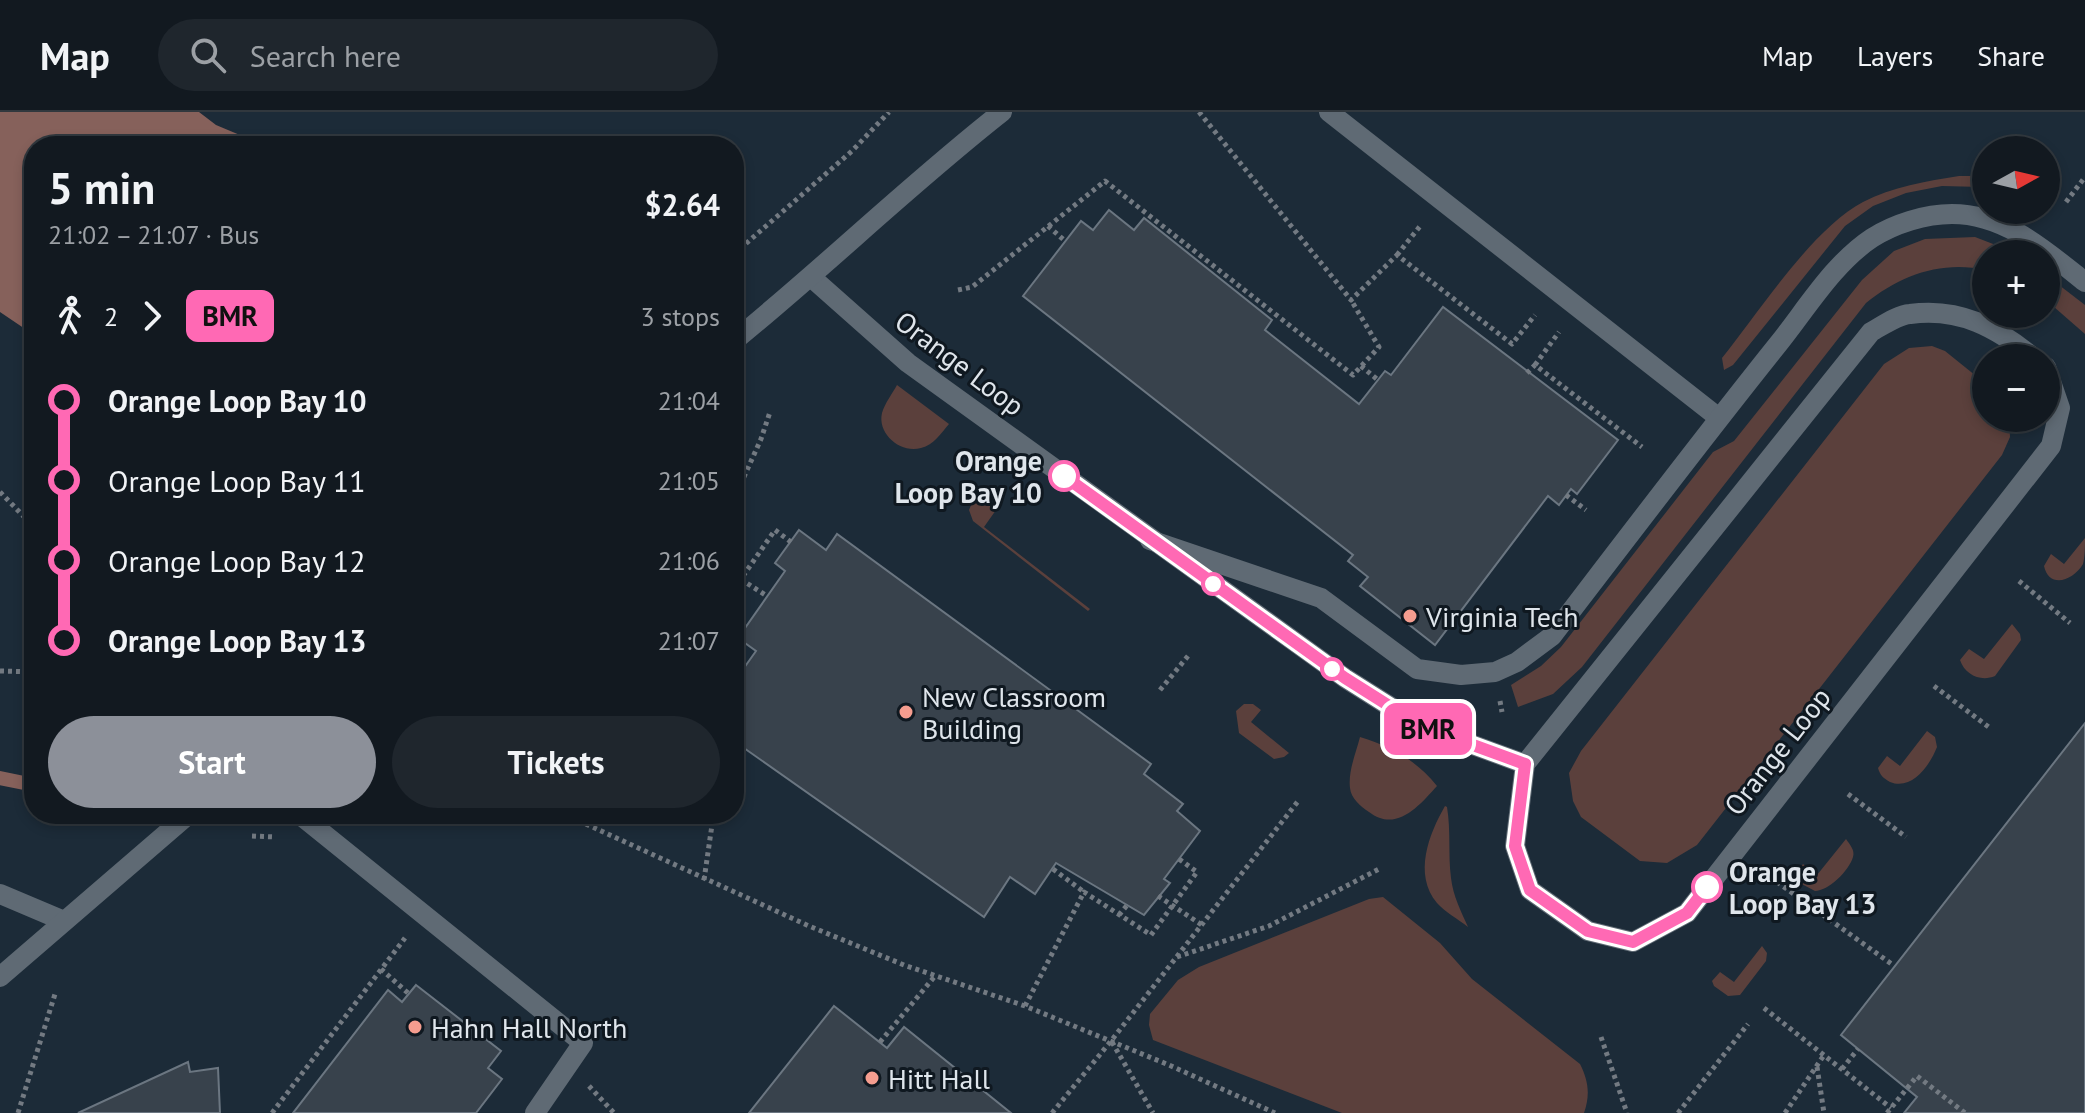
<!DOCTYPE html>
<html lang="en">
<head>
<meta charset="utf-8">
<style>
  :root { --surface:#121920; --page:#1f262d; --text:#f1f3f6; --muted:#9ca0a5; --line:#31383e; --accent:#8c9099 }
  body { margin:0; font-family:"PT Sans",sans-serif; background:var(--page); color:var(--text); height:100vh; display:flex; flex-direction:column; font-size:30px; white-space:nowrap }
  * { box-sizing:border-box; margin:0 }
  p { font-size:26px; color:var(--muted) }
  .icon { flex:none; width:44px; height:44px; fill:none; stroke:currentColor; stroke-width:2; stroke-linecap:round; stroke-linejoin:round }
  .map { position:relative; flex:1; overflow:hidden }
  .side { position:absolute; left:24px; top:24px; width:720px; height:688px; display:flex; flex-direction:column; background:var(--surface); border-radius:32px; box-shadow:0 4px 12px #0003,0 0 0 2px var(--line) }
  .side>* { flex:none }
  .badge { padding:0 16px; border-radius:12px; font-size:28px; line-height:52px }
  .needle { width:52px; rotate:82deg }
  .tools { position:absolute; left:1972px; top:24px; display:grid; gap:16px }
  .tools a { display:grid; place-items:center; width:88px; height:88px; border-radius:50%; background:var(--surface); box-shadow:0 4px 12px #0003,0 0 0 2px var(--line); font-size:40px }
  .map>.badge { position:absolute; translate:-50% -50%; box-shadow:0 0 0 4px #fff }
  .legs { display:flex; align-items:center; gap:12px; height:88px; padding:0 24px; font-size:26px }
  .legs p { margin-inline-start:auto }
  .overview { display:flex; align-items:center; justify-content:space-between; height:136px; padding:0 24px }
  h1 { font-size:44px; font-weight:700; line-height:60px }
  .cta { display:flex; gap:16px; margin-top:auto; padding:16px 24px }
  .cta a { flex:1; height:92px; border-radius:48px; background:var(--accent); color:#fff; font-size:32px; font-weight:700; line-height:92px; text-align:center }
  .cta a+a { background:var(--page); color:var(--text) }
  ul { padding:0 24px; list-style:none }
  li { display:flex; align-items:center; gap:28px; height:80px; font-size:30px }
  li i { display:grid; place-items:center; width:12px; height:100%; margin:0 10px; background:currentColor }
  li i::after { content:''; width:20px; height:20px; margin:-10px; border:6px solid; border-radius:50%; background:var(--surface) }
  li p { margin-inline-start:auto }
  li:first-child i { background:linear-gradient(#0000 50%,currentColor 0) }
  li:last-child i { background:linear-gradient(currentColor 50%,#0000 0) }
  header { display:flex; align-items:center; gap:48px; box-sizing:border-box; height:112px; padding:0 40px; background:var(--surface); border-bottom:2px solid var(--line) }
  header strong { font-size:38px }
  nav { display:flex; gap:44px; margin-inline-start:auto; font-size:28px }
  .search { width:560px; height:72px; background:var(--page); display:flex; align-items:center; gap:20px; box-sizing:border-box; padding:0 28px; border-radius:44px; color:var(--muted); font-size:30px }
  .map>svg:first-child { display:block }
  .built { fill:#1c2b38; fill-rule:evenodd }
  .green { fill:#5b403c }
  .water { fill:#86615b }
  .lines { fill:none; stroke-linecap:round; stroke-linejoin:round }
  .stream { stroke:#86615b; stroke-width:14 }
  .building { fill:#38424c; stroke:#6b7681; stroke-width:2 }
  .path { stroke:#737a82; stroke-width:5; stroke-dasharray:4 4; stroke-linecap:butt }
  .minor { stroke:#5f6a74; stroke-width:20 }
  .line-1-casing { stroke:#fff; stroke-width:18 }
  .line-1 { stroke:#ff69b4; stroke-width:12 }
  .stop-1-dot { fill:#fff; stroke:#ff69b4; stroke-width:4 }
  .poi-dot { fill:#f59d8f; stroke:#0f1820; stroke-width:3 }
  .labels { text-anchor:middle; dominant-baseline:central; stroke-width:6; stroke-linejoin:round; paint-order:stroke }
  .street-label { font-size:28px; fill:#dfe5eb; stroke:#0f1820 }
  .stop-label { font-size:28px; font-weight:bold; fill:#dfe5eb; stroke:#0f1820; text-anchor:end }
  .poi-label { font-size:28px; fill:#dfe5eb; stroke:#0f1820; text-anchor:start }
</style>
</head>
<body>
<header>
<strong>Map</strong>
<div class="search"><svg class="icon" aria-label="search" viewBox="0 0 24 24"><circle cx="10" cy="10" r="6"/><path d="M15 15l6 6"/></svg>Search here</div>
<nav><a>Map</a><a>Layers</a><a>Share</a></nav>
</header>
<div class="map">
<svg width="2085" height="1001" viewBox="0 0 2085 1001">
  <rect width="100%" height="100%" fill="#18212a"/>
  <!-- built -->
  <path class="built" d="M0,0H2085V1001H0ZM34,34H734V702H34ZM1986,38H2046V98H1986ZM1986,142H2046V202H1986ZM1986,246H2046V306H1986Z"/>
  <!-- green -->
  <g class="green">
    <path d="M1959,64H1978L1982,75L1942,74L1906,81L1873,94L1845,114L1733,253L1724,258L1722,246C1759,200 1812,117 1863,90C1892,75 1927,69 1959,64Z"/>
    <path d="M1975,125L2019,142H1986V158C1942,148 1900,163 1866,191L1582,555L1553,582L1518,595L1511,573L1541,554L1561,535L1713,340L1734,329L1862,168L1894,139L1925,127Z"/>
    <path d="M2046,163L2085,193V222L2046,188Z"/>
    <path d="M1932,234L1945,239L1986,272V306H2009L2010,325L2002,343L1697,733L1667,751L1640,749L1581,705L1573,689L1569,661L1581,639L1884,252L1909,236Z"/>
    <path d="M897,273L949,312C941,321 934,333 921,336C901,342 877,322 882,301C885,291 892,282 897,273Z"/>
    <path d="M978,389L985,390L996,398L984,415L1090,497L1088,499L973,409L969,398L972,391Z"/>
    <path d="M2085,426C2085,434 2085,445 2083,452C2073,469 2049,477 2044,454L2051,442L2064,452Z"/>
    <path d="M2012,512L2020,522L2021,528L1995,564C1981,570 1965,563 1960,548L1969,537L1984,547Z"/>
    <path d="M1244,592H1253L1261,598L1251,610L1289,641L1284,645L1274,647L1239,621L1236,599Z"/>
    <path d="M1927,619L1935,625L1937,635C1930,653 1912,679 1890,670C1883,666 1880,663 1878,656L1887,644L1900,654Z"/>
    <path d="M1360,625C1392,635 1416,648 1437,674C1419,694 1396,721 1369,700C1360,694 1351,686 1350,676C1348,659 1356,641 1360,625Z"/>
    <path d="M1445,694L1447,695C1451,719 1448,742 1451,766C1453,784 1461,799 1468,815C1458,807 1445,800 1437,791C1413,762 1429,722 1445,694Z"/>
    <path d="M1846,727C1850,733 1855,738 1853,745C1849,759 1828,779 1815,779L1798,770L1796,761L1803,752L1817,763Z"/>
    <path d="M1383,785L1440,831L1472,867L1580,952C1589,970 1590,983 1584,1001H1342L1153,928L1149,913L1150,902L1178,868L1199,855L1369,787Z"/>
    <path d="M1762,834L1767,841L1766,849L1740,883L1728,884L1714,874L1712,869L1720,860L1734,870Z"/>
  </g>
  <!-- water -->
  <path class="water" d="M0,0H199L216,13L266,34H34V223L0,200Z"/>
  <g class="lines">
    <!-- stream -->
    <g class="stream">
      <path d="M0,666L34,673"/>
      <path d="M95,702L99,705"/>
    </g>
  </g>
  <!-- building -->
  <g class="building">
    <path d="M1109,98L1134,118L1144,106L1272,208L1265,218L1359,292L1385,259L1391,263L1443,195L1618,328L1577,382L1571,377L1559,393L1548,384L1435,533L1360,474L1368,465L1348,449L1353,443L1023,184L1081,109L1093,118Z"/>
    <path d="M799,418L826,438L837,422L1151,652L1144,662L1183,692L1177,699L1200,719L1164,767L1170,771L1144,803L1056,751L1035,782L1010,765L984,805L734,629V570L756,539L738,526L785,459L775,451Z"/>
    <path d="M2085,611V1001H1904L1917,985L1841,923Z"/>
    <path d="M416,873L501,939L488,956L502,967L476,1001H293L388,878L402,890Z"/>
    <path d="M834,894L887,936L904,915L1011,1001H749Z"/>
    <path d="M188,950L190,960L218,956L220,1001H78Z"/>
  </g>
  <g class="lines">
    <!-- path -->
    <g class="path">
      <path d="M1199,0L1351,188L1397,143L1512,232L1535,203"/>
      <path d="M2066,90L2085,65"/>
      <path d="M1048,114L1065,129"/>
      <path d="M734,142L852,39L889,0"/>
      <path d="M1397,143L1421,113"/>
      <path d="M958,178L972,175L1105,69L1353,263L1379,235L1351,188"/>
      <path d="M1535,253L1559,220"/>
      <path d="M1361,254L1378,268"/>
      <path d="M1527,261L1535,253L1642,335"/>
      <path d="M0,380L34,415"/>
      <path d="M1566,383L1586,398"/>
      <path d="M734,387L761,327L770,300"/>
      <path d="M734,463L767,484"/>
      <path d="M2019,469L2070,511"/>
      <path d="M734,477L775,418L791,430"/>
      <path d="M0,559L34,560"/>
      <path d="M1934,574L1990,616"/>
      <path d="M1160,578L1188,544"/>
      <path d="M1500,589L1502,600"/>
      <path d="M1848,682L1906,725"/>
      <path d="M564,702L809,814L904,853L1025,894L1169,953L1275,1001"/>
      <path d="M252,724L275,725"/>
      <path d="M1053,757L1084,780"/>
      <path d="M704,768L713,706L711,702"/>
      <path d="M1777,770L1893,853"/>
      <path d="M1158,784L1202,813"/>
      <path d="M1119,803L1128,792"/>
      <path d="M1177,845L1269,814L1381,756"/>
      <path d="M381,857L409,882"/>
      <path d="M1025,894L1084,780L1151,823L1197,760L1179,747"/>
      <path d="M1764,896L1891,996"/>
      <path d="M1601,925L1627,1001"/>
      <path d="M880,930L935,864"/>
      <path d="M1112,930L1153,1001"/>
      <path d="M1817,955L1824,1001"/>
      <path d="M1842,957L1858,937"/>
      <path d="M589,974L614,1001"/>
      <path d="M18,1001L55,882"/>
      <path d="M272,1001L405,826"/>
      <path d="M1052,1001L1111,929L1299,688"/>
      <path d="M1678,1001L1748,912"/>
      <path d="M1785,1001L1824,943"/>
      <path d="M1887,1001L1917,964L1965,1001"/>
    </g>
    <!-- minor -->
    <g class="minor">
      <path d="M1329,0L1719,306"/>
      <path d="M811,165L908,251L1345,566L1421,614L1525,652"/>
      <path d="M734,229C825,155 909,73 1002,0"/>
      <path d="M2034,246C1997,216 1960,195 1910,202C1897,203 1882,214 1871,220L1525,652L1515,734L1530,778L1588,819L1633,830L1687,801L2051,334L2060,296L2046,255"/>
      <path d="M1150,428L1321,486L1417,557L1461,563L1495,560L1517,550L1552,524C1627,426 1702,327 1779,231C1807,196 1834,151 1872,126C1894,112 1925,102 1952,102C2005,102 2046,139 2085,170"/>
      <path d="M299,702L583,931L535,1001"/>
      <path d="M0,782L64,809"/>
      <path d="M0,865L189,702"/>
    </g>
  </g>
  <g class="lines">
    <defs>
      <path id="line-1" d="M1064,364L1345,566L1421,614L1525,652L1515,734L1530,778L1588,819L1633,830L1687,801L1707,775"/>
    </defs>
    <!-- line-1 casing -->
    <use href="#line-1" class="line-1-casing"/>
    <!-- line-1 -->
    <use href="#line-1" class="line-1"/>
  </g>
  <!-- markers -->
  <g class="stop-1-dot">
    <circle cx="1064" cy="364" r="14"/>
    <circle cx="1213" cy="472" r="10"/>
    <circle cx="1332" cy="557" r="10"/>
    <circle cx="1707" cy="775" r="14"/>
  </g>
  <g class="poi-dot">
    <circle cx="1410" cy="504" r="8"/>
    <circle cx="906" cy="600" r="8"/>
    <circle cx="415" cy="915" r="8"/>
    <circle cx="872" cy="966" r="8"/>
  </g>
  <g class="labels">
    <!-- street labels -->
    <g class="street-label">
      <text transform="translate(960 251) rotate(37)">Orange Loop</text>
      <text transform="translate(1777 639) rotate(-52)">Orange Loop</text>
    </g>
    <!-- stop labels -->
    <g class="stop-label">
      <text x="1042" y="348">Orange<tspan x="1042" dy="32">Loop Bay 10</tspan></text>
      <text x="1729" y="759" text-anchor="start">Orange<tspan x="1729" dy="32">Loop Bay 13</tspan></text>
    </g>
    <!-- poi labels -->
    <g class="poi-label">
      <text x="1426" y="504">Virginia Tech</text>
      <text x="922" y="584">New Classroom<tspan x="922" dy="32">Building</tspan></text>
      <text x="431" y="915">Hahn Hall North</text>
      <text x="888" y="966">Hitt Hall</text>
    </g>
  </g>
</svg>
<div class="tools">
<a><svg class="needle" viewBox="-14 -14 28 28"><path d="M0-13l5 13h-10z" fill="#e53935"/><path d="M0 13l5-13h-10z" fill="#9ca0a5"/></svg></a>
<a>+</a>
<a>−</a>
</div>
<b class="badge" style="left:1428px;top:617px;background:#ff69b4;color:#111">BMR</b>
<section class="side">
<div class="overview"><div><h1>5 min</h1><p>21:02 – 21:07 · Bus</p></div><b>$2.64</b></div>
<div class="legs"><svg class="icon" aria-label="walk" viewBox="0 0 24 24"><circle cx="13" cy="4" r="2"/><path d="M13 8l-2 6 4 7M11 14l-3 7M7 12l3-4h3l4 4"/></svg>2<svg class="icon" aria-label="forward" viewBox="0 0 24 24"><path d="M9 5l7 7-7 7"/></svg><b class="badge" style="background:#ff69b4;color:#111">BMR</b><p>3 stops</p></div>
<ul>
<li><i style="color:#ff69b4"></i><b>Orange Loop Bay 10</b><p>21:04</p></li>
<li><i style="color:#ff69b4"></i><span>Orange Loop Bay 11</span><p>21:05</p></li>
<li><i style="color:#ff69b4"></i><span>Orange Loop Bay 12</span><p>21:06</p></li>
<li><i style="color:#ff69b4"></i><b>Orange Loop Bay 13</b><p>21:07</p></li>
</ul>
<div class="cta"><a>Start</a><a>Tickets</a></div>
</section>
</div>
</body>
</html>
